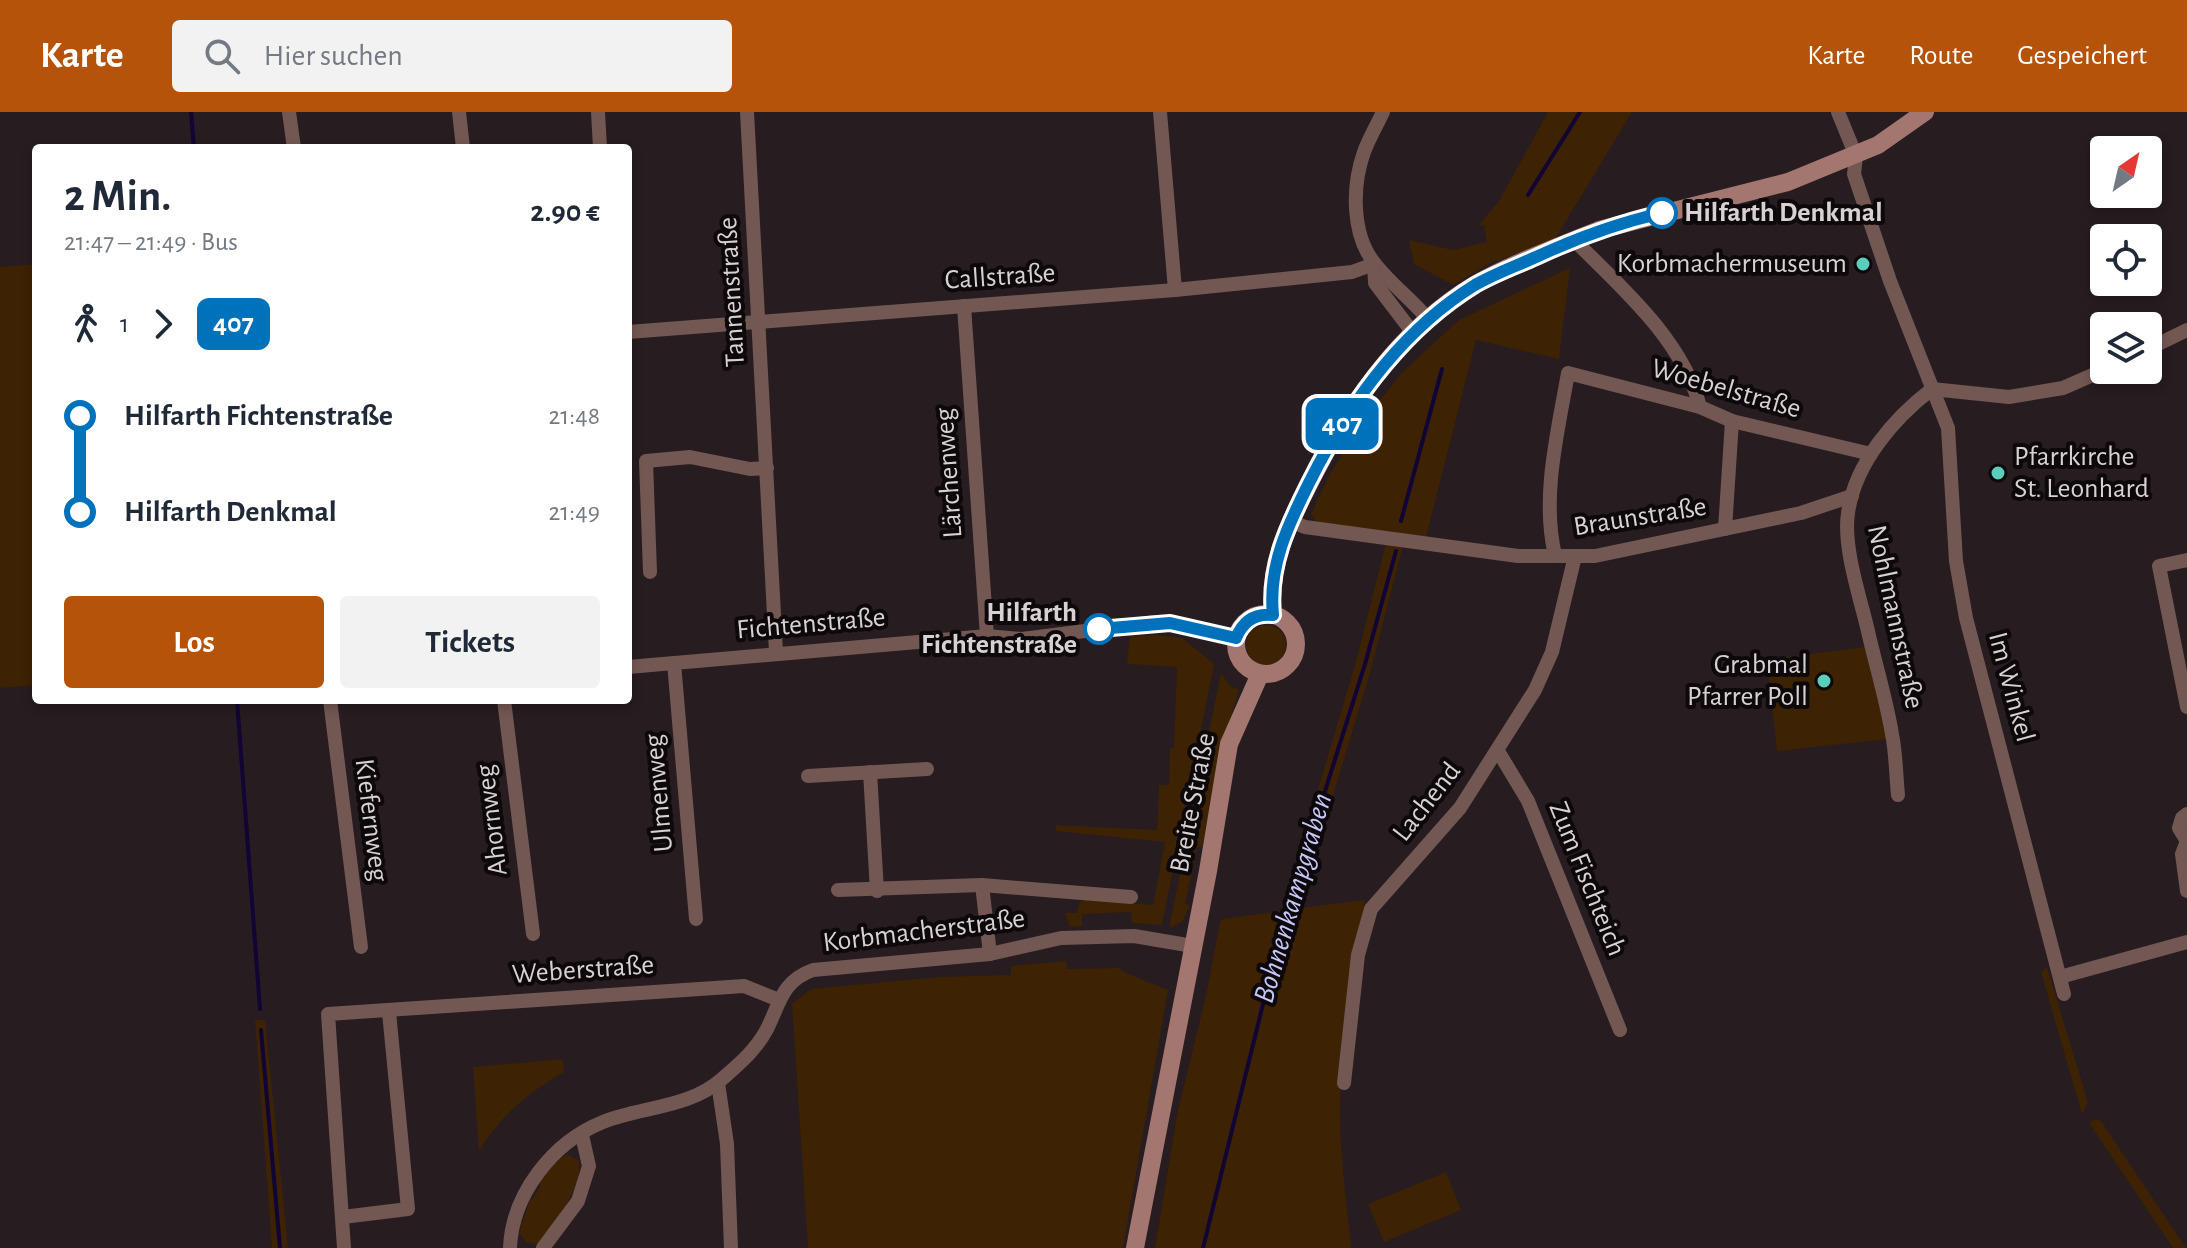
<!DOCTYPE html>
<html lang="de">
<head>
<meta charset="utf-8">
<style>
  :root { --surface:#fff; --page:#f2f2f3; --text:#1f2937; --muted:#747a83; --accent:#b45309 }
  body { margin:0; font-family:"Alegreya Sans",sans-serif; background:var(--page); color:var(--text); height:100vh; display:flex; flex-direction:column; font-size:30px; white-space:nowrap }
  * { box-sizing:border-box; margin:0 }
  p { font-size:26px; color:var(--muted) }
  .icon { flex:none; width:44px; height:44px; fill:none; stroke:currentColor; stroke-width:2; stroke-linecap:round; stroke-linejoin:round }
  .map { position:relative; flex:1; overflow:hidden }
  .drawer { position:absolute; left:32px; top:32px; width:600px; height:560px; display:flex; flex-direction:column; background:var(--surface); border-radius:8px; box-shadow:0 4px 12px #0003 }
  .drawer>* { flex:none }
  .badge { padding:0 16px; border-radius:12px; font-size:28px; line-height:52px }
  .needle { width:52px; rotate:34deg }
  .fabs { position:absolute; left:2090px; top:24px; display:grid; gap:16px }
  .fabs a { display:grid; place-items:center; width:72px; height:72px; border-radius:8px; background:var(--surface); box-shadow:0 4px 12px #0003; font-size:40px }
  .map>.badge { position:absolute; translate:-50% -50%; box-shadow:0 0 0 4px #fff }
  .legs { display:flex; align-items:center; gap:12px; height:88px; padding:0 32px; font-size:26px }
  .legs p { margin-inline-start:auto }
  .summary { display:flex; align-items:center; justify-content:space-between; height:136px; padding:0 32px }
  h1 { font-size:44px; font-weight:700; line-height:60px }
  .action { display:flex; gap:16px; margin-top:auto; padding:16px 32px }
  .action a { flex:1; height:92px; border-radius:8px; background:var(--accent); color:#fff; font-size:32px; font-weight:700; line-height:92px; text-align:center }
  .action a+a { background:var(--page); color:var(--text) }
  ul { padding:0 32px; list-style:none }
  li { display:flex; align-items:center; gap:28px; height:96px; font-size:30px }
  li i { display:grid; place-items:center; width:12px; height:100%; margin:0 10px; background:currentColor }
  li i::after { content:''; width:20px; height:20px; margin:-10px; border:6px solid; border-radius:50%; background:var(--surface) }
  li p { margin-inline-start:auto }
  li:first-child i { background:linear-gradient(#0000 50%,currentColor 0) }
  li:last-child i { background:linear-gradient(currentColor 50%,#0000 0) }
  header { display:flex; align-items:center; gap:48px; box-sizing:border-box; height:112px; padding:0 40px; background:var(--accent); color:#fff }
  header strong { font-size:38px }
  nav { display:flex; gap:44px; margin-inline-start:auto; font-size:28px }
  .search { width:560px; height:72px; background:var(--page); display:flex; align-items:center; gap:20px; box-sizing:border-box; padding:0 28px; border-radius:8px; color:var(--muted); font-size:30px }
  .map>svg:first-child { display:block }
  .green { fill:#3d2204 }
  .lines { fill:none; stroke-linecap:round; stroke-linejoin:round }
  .stream { stroke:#100534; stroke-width:4 }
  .street { stroke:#735753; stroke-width:14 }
  .secondary { stroke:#a37670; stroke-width:18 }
  .line-1-casing { stroke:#fff; stroke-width:18 }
  .line-1 { stroke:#0072bc; stroke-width:12 }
  .stop-1-dot { fill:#fff; stroke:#0072bc; stroke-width:4 }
  .poi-dot { fill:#5bcebb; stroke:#0d080a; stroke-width:3 }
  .labels { text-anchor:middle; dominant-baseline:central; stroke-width:8; stroke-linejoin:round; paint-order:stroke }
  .stop-label { font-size:28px; font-weight:bold; fill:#d8d0d3; stroke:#0d080a; text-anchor:start }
  .poi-label { font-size:28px; fill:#d8d0d3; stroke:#0d080a; text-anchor:end }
  .street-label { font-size:28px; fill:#d8d0d3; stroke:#0d080a }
  .water-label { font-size:30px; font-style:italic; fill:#c5c5f7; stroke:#0d080a }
</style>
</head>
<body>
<header>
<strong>Karte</strong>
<div class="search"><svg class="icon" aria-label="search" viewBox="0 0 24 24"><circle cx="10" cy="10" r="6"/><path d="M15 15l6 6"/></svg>Hier suchen</div>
<nav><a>Karte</a><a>Route</a><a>Gespeichert</a></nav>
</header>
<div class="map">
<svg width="2187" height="1136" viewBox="0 0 2187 1136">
  <rect width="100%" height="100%" fill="#271c20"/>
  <!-- green -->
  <g class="green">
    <path d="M1548,0H1632L1555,127L1487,153L1453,173L1414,152L1409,128L1453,138L1487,130L1484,113L1478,114L1499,89Z"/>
    <path d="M36,152V573L0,576V155Z"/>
    <path d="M1570,156L1559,247L1476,228L1426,425L1317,410L1311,402L1330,362L1369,302L1400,263L1422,242L1459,208Z"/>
    <path d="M1386,431L1403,434L1370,561L1299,796L1365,788C1356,849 1344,909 1341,971C1337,1025 1346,1082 1351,1136H1155L1177,1003L1207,879L1220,809L1223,807L1282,799L1357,546Z"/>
    <circle cx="1266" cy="533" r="20"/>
    <path d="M1157,523L1182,526L1214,552L1162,813L1132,811L1131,800L1082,802V814L1070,815L1065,801H1077L1079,791L1085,788L1153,793L1165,730L1056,719V713L1157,718L1159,673H1169L1170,636H1174L1177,555L1127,552L1130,524Z"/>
    <path d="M1866,535L1888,627L1777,639L1767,547Z"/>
    <path d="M1221,561L1230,574L1239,578L1223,629L1202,735H1197L1185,792L1190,793L1182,810L1169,816Z"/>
    <path d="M1066,849L1067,857L1119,856L1126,861L1168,878L1123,1136H808L792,892L811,877L939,865L1011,863V854Z"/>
    <path d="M2047,855L2088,990L2082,1002L2041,860Z"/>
    <path d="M255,908H265L288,1136H272Z"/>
    <path d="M563,947L564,960C529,980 500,1004 479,1039L473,955Z"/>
    <path d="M2096,1007L2101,1009L2186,1136H2173L2089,1011Z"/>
    <path d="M567,1042L579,1049C583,1075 556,1109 540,1129L536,1132L526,1130L519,1120L530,1088L533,1087L540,1075L539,1071L549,1056Z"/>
    <path d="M1446,1060L1461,1098L1384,1130L1368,1092Z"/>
  </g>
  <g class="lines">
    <!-- stream -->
    <g class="stream">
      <path d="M191,0L194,36"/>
      <path d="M1528,83L1580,0"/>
      <path d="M1401,409L1442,257"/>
      <path d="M237,588L260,897"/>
      <path d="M261,918L280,1136"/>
      <path d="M1203,1136L1281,819L1365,552L1396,439"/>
    </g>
    <!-- street -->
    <g class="street">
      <path d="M289,0L294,36"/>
      <path d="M459,0L463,36"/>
      <path d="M598,0L600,36"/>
      <path d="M747,0L776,540"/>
      <path d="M1160,0L1175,178"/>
      <path d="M1383,0C1377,13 1369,26 1364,40C1352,74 1351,124 1376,153C1392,173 1412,188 1428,207"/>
      <path d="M1838,0L1856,44L1854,62L1890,169L1948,316L1956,449L1966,506L2064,882"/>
      <path d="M1574,128C1621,175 1683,228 1700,295"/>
      <path d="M1374,152L1375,171L1413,221"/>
      <path d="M964,194L987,524"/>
      <path d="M628,220L1175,178L1352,160L1374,152"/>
      <path d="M2148,237L2187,218"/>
      <path d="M1932,277L2009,285L2063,276L2104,258"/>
      <path d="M1290,409L1305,415L1518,444H1595L1801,401L1852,384"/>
      <path d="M1725,417L1732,309"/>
      <path d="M1555,443C1541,385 1558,319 1568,261L1700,295L1732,309L1871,342"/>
      <path d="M2187,448L2159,454L2187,595"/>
      <path d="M650,460L646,349L690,345L750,357L767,356"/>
      <path d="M674,551L696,807"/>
      <path d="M628,555L987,524L1022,527L1156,510L1170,511L1236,526"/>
      <path d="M330,588L361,835"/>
      <path d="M504,588L533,822"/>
      <path d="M1498,639L1528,689L1620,918"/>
      <path d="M870,660L877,779"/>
      <path d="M808,664L927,657"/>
      <path d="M1898,683C1896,663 1896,642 1892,622C1886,586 1875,551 1867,515C1859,482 1843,434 1848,401C1855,351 1894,306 1932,277"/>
      <path d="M2187,702L2182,706L2179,716L2187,729"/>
      <path d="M2187,729L2182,742L2187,779"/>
      <path d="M982,773L1131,785"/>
      <path d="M838,778L982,773L990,842"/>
      <path d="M2060,865L2187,830"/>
      <path d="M718,971L727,1032L731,1136"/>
      <path d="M1344,971L1358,843L1371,797L1460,696L1535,578L1552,540L1575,444"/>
      <path d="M343,1105L408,1097L389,900"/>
      <path d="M344,1136L328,902L744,874L779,888"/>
      <path d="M510,1136C512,1082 553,1030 603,1010C640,995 690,996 722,967C739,952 756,938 767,917C780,891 782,869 813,858L990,842L1061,826L1134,824L1193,834"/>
      <path d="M543,1136L578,1089L589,1054L582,1023"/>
    </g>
    <!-- secondary -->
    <g class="secondary">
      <circle cx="1266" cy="532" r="30"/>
      <path d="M1273,503C1268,456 1286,417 1307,376C1347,296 1398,218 1476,172C1513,151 1560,134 1599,118L1788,70L1878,33L1925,0"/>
      <path d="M1135,1136L1208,759L1229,632L1260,562"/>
    </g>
  </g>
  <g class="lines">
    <defs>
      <path id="line-1" d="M1099,517L1170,511L1236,526C1243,509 1255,501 1273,503C1268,454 1288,413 1309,371C1348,293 1400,219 1475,173C1494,162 1516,154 1536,145C1577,126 1618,111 1662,101"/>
    </defs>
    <!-- line-1 casing -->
    <use href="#line-1" class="line-1-casing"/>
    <!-- line-1 -->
    <use href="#line-1" class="line-1"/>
  </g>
  <!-- markers -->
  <g class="stop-1-dot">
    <circle cx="1662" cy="101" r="14"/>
    <circle cx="1099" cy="517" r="14"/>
  </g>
  <g class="poi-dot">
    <circle cx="1863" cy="152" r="8"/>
    <circle cx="1998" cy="361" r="8"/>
    <circle cx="1824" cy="569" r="8"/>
  </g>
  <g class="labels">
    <!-- stop labels -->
    <g class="stop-label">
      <text x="1684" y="101">Hilfarth Denkmal</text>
      <text x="1077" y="501" text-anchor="end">Hilfarth<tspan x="1077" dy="32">Fichtenstraße</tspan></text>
    </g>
    <!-- poi labels -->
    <g class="poi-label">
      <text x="1847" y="152">Korbmachermuseum</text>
      <text x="2014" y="345" text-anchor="start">Pfarrkirche<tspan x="2014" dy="32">St. Leonhard</tspan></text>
      <text x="1808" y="553">Grabmal<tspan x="1808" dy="32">Pfarrer Poll</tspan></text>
    </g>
    <!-- street labels -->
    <g class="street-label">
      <text transform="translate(1000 165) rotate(-4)">Callstraße</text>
      <text transform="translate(732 180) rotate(-93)">Tannenstraße</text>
      <text transform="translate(1726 277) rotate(16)">Woebelstraße</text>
      <text transform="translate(949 361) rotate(-94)">Lärchenweg</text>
      <text transform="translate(1640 405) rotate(-9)">Braunstraße</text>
      <text transform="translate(1895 505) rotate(78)">Nohlmannstraße</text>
      <text transform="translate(811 512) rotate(-5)">Fichtenstraße</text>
      <text transform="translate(2011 575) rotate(75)">Im Winkel</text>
      <text transform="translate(659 681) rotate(-95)">Ulmenweg</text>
      <text transform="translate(1427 690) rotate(-52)">Lachend</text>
      <text transform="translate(1193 691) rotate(-79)">Breite Straße</text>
      <text transform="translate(371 708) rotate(83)">Kiefernweg</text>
      <text transform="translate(492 708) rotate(-97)">Ahornweg</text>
      <text transform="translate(1587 767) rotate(68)">Zum Fischteich</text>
      <text transform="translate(924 819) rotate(-7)">Korbmacherstraße</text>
      <text transform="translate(583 858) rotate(-4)">Weberstraße</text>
    </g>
    <!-- water labels -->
    <g class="water-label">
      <text transform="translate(1293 786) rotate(-74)">Bohnenkampgraben</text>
    </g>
  </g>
</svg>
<div class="fabs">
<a><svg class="needle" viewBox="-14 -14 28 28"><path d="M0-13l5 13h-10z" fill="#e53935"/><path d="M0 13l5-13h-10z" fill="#747a83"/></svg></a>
<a><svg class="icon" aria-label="locate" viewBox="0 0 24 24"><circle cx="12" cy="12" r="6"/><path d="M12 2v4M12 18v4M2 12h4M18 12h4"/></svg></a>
<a><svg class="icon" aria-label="layers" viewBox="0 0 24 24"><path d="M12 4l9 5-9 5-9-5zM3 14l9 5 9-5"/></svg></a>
</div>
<b class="badge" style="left:1342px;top:312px;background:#0072bc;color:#fff">407</b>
<section class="drawer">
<div class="summary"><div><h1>2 Min.</h1><p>21:47 – 21:49 · Bus</p></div><b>2.90 €</b></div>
<div class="legs"><svg class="icon" aria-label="walk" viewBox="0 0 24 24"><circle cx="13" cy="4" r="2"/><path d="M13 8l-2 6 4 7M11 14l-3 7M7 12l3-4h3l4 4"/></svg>1<svg class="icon" aria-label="forward" viewBox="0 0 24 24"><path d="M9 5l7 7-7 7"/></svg><b class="badge" style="background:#0072bc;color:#fff">407</b></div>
<ul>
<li><i style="color:#0072bc"></i><b>Hilfarth Fichtenstraße</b><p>21:48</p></li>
<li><i style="color:#0072bc"></i><b>Hilfarth Denkmal</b><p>21:49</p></li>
</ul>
<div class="action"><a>Los</a><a>Tickets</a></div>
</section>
</div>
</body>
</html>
